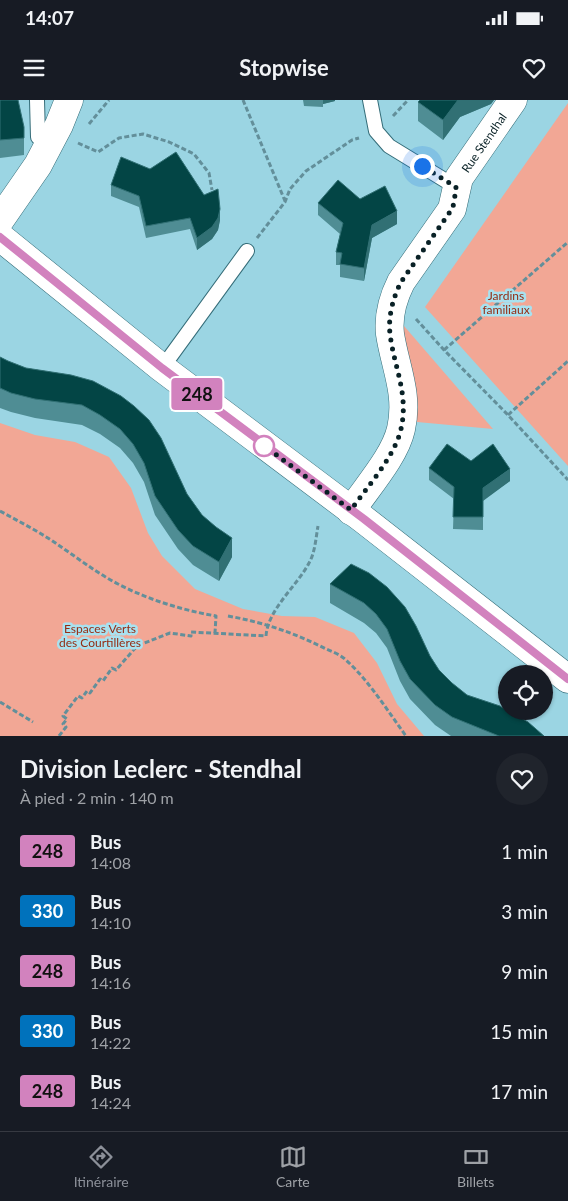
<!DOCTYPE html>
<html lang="fr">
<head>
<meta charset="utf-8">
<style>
  :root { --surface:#171b24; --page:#20242c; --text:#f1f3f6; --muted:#9ea1a6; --line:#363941; --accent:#8c9099 }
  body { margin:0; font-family:Lato,sans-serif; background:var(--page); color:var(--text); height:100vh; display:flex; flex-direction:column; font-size:19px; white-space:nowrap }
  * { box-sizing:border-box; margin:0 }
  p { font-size:16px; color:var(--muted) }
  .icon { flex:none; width:28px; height:28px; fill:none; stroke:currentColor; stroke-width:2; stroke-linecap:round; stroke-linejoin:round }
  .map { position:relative; height:636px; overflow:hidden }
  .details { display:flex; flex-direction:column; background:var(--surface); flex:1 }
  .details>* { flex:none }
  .badge { padding:0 10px; border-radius:4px; font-size:18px; line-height:32px }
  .tools { position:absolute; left:498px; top:565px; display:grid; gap:10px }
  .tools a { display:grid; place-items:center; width:55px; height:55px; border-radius:50%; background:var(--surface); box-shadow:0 1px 4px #0004; font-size:25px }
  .you { position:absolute; width:25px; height:25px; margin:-12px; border:4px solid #fff; border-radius:50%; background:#1a73e8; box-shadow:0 0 0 8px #1a73e833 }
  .map>.badge { position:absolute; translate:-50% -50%; box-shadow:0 0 0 2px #fff }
  .round { display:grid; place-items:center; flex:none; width:52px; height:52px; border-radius:26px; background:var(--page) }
  .summary { display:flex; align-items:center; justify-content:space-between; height:85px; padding:0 20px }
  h1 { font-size:24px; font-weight:700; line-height:38px }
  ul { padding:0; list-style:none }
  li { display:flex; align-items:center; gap:15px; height:60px; padding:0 20px }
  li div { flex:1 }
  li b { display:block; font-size:19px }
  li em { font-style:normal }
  li .badge { min-width:55px; font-weight:700; text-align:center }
  .status { display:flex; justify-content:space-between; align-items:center; height:35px; padding:0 25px; background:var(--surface); direction:ltr }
  .status svg { height:14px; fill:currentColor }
  header { display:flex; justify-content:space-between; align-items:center; height:65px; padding:0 20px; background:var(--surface); font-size:22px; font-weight:700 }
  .menu { display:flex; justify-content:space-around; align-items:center; height:70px; border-top:1px solid var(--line); background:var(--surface); font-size:14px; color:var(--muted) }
  .menu a { display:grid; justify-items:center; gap:2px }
  .menu .on { color:var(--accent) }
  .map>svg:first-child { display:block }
  .green { fill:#f2a795 }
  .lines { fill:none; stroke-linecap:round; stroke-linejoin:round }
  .service-casing { stroke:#356d79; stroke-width:16 }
  .minor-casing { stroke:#356d79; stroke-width:29 }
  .secondary-casing { stroke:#356d79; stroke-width:29 }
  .path { stroke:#638f9a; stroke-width:3; stroke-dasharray:5 2.5; stroke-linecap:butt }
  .service { stroke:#fff; stroke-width:14 }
  .minor { stroke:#fff; stroke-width:28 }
  .secondary { stroke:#fff; stroke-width:28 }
  .wall { fill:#4f8d94 }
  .shaded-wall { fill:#317074 }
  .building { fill:#034545; stroke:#317074 }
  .line-casing { stroke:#fff; stroke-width:11 }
  .line { stroke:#d282be; stroke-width:8 }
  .walk { stroke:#092126; stroke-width:5; stroke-dasharray:0 9 }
  .stop-dot { fill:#fff; stroke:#d282be; stroke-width:2.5 }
  .labels { text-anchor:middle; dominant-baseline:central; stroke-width:5; stroke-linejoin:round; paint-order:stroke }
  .street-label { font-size:12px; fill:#092126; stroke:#a8e2f0 }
  .park-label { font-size:12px; fill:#942d14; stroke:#a8e2f0 }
</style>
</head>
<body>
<div class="status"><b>14:07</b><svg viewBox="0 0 49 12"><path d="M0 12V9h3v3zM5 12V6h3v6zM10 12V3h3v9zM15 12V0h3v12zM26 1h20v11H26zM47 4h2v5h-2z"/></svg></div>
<header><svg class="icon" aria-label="menu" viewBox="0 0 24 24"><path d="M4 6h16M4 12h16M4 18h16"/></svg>Stopwise<svg class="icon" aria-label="heart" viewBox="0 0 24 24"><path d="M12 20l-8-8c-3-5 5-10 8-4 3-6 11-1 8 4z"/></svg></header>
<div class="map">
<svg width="568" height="636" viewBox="0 0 568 636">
  <rect width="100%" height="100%" fill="#9bd5e3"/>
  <!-- green -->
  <g class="green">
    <path d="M568,3V366L425,207Z"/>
    <path d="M398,219L493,329L417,322Z"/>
    <path d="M0,323L35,335L75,342L109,357L131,388L148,433L162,456L195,489L243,509L282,516L315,517L354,533L377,563L397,604L424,636H0Z"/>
  </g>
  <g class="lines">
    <defs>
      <g id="service">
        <path d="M37,0L38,37L48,47"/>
        <path d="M370,0L376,31L389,46L456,87"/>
        <path d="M162,268L247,151"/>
      </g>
      <g id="minor">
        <path d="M0,120L38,65L59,25L69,0"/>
        <path id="s1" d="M351,411C367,387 395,356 401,329C409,294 395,267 390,234C388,216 393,198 401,182L452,109L459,78L513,0"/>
      </g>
      <path id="secondary" d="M0,137L162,268L363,419L568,579"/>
    </defs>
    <!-- service casing -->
    <use href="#service" class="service-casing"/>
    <!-- minor casing -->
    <use href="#minor" class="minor-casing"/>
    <!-- secondary casing -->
    <use href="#secondary" class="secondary-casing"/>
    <!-- path -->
    <g class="path">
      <path d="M243,0L285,101"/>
      <path d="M393,16L408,0"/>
      <path d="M89,24L109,0"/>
      <path d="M78,43L98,52L119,38L143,34L169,42L194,54L209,73L212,90"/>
      <path d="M257,138L285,102L290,89L306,71L352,40L359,38"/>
      <path d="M416,219L444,250L508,315L568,380"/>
      <path d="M444,250L568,142"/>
      <path d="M508,315L568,261"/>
      <path d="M0,411C18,421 36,430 54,442C75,456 95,472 118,484C149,500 182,510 216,516L215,533"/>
      <path d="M228,516C262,522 295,533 326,549C333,552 341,555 346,560C370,582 387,610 406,636"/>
      <path d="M0,602L33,622"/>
      <path d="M59,636L66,627L63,624L67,619L63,616L78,596L82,598L87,591L90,593L100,579L103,581L112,568L116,570L137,546L170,533L191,536V532L266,536C268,509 297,486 309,463C315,453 316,437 318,426"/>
    </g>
    <!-- service -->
    <use href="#service" class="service"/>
    <!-- minor -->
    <use href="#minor" class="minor"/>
    <!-- secondary -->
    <use href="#secondary" class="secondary"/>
  </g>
  <!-- wall -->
  <g class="wall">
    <path d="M0,0L24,38V55L0,58Z"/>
    <path d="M303,0H335V1L323,4V7L304,6Z"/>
    <path d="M420,0H494L491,4L460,17L443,40L418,21V2Z"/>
    <path d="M111,85L220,120L218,130L212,139L197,150L190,129L146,138L139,107L111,96Z"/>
    <path d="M360,99L397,124L372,138L364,181L340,177V165H336V152L340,134L318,115V103Z"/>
    <path d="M0,257L8,261L26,268L71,275L187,394L232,457L219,481L193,465L178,449L155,415L144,382L133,363L120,348L100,334L82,325L35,318L11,312L0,308Z"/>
    <path d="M471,361L510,381L483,400V430L453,429L454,399L429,380V368Z"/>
    <path d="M351,464L430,556L439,570L452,583L467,595L544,636H451L435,625L410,599L400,581L387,548L376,533L364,523L330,503V484Z"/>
  </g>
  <!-- shaded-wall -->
  <g class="shaded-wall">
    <path d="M323,0H335V1L323,4Z"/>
    <path d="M458,0H494L491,4L460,17L443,40V20Z"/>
    <path d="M220,109V120L218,130L212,139L197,150V138Z"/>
    <path d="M397,111V124L372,138L364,181V168L372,125Z"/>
    <path d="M510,369V381L483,401V388Z"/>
    <path d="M232,438V457L219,481V462Z"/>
  </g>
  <!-- building -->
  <g class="building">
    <path d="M0,0H18L24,27V38L0,40Z"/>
    <path d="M420,0H458L443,20L418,2Z"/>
    <path d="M176,52L204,95L218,89L220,109L218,118L212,127L197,138L190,118L146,126L139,96L111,85L121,57L150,69Z"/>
    <path d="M338,80L360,99L385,86L397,111L372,125L364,168L340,164L342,153L336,152L343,123L318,103Z"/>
    <path d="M0,257L8,261L26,268L71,275L93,281L121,296L134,306L149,320L161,338L187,394L202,415L216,427L232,438L219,462L193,446L178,430L155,396L144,363L133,344L120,329L100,315L82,305L35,299L11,293L0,288Z"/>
    <path d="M447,344L471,361L493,344L510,369L483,388V417H453L454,387L429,368Z"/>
    <path d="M351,464L369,473L387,487L405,507L416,526L430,556L439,570L452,583L467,595L500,606L506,610V611H509L528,622L544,636H499L452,617L435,605L410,579L400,561L387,529L376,514L364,503L330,484Z"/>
  </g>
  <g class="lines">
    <defs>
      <path id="line" d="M0,137L162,268L364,419L568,579"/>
    </defs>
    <!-- line casing -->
    <use href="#line" class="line-casing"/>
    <!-- line -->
    <use href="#line" class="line"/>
    <!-- walk -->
    <path class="walk" d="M264,346L263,345L351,410C367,387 395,356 401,329C409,294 394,267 390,234C388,216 393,198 401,182L452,109L454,103L456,87L422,66"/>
  </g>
  <!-- markers -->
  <circle class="stop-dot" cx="264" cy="346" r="10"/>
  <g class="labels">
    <!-- street labels -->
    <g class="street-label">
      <text stroke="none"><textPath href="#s1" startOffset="411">Rue Stendhal</textPath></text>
    </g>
    <!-- park labels -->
    <g class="park-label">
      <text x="506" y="195">Jardins<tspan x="506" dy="14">familiaux</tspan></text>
      <text x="100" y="528">Espaces Verts<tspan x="100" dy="14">des Courtillères</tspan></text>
    </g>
  </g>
</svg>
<div class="tools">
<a><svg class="icon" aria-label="locate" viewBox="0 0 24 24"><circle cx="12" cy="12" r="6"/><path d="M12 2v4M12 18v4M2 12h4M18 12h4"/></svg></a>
</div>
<div class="you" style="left:422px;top:66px"></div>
<b class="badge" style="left:197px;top:294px;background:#d282be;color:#111">248</b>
</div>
<section class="details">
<div class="summary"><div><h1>Division Leclerc - Stendhal</h1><p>À pied · 2 min · 140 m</p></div><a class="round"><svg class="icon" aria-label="heart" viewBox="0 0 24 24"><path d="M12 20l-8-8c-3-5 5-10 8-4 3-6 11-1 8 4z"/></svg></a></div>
<ul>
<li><span class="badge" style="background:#d282be;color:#111">248</span><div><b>Bus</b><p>14:08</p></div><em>1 min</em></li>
<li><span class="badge" style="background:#0072bc;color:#fff">330</span><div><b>Bus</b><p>14:10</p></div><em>3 min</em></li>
<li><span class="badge" style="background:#d282be;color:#111">248</span><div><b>Bus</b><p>14:16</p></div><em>9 min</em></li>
<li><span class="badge" style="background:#0072bc;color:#fff">330</span><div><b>Bus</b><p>14:22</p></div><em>15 min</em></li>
<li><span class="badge" style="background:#d282be;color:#111">248</span><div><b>Bus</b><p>14:24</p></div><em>17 min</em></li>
</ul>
</section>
<nav class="menu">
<a class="on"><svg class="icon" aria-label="directions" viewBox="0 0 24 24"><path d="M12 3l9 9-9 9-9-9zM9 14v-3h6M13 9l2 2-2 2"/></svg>Itinéraire</a>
<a><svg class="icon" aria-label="map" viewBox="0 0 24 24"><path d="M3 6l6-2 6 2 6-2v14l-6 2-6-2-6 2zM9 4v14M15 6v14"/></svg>Carte</a>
<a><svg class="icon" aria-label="tickets" viewBox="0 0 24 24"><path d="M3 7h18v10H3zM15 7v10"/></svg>Billets</a>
</nav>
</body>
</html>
